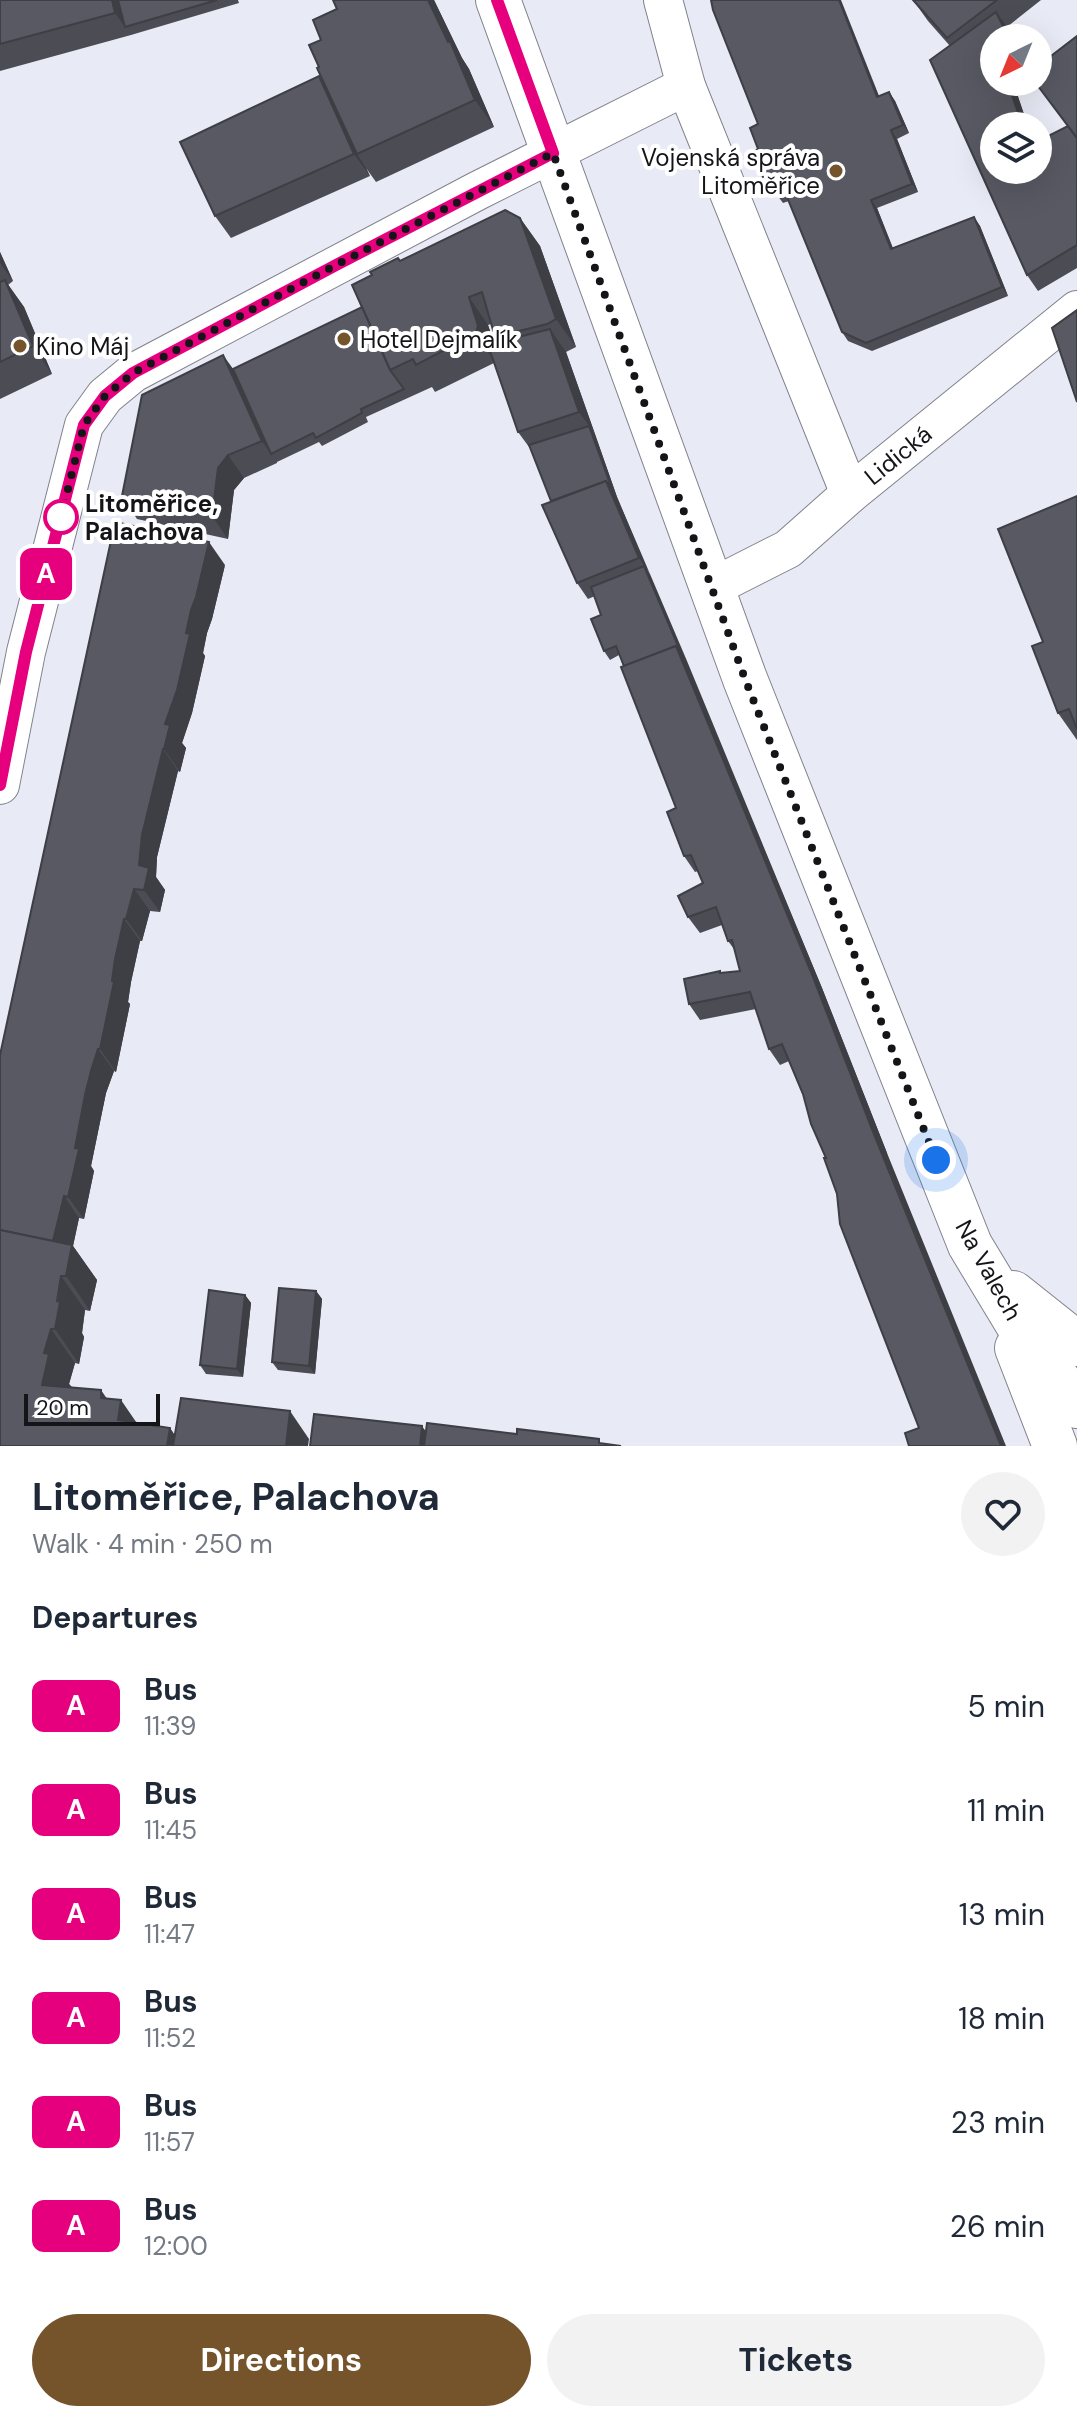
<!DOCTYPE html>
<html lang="en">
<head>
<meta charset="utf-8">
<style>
  :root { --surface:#fff; --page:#f2f2f3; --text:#1f2937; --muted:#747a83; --accent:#75532b }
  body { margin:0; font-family:"DM Sans",sans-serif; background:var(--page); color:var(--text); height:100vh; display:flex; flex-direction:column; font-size:30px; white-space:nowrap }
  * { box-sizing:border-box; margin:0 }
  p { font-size:26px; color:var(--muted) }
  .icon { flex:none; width:44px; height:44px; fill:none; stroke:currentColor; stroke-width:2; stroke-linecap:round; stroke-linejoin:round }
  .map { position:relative; height:1446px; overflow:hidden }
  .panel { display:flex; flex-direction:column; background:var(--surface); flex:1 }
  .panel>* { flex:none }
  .badge { padding:0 16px; border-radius:12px; font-size:28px; line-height:52px }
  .needle { width:52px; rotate:223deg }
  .tools { position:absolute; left:980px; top:24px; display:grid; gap:16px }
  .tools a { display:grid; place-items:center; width:72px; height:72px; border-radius:50%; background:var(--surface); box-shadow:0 8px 32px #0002; font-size:40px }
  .scale { position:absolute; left:24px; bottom:20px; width:136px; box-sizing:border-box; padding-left:8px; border:4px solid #151519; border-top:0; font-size:22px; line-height:28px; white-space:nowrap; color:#151519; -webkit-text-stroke:6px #fff; paint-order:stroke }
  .you { position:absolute; width:40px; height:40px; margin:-20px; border:6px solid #fff; border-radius:50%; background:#1a73e8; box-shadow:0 0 0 12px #1a73e833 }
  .map>.badge { position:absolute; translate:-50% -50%; box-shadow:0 0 0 4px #fff }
  h2 { padding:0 32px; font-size:30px; line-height:72px }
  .round { display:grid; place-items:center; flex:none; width:84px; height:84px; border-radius:42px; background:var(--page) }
  .summary { display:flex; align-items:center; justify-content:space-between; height:136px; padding:0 32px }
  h1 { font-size:38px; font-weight:700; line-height:60px }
  .primary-button { display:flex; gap:16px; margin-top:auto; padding:16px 32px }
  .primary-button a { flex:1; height:92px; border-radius:48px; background:var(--accent); color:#fff; font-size:32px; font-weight:700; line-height:92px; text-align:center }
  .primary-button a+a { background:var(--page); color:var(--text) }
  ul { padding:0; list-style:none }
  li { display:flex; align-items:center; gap:24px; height:104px; padding:0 32px }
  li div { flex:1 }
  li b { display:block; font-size:30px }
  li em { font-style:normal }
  li .badge { min-width:88px; font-weight:700; text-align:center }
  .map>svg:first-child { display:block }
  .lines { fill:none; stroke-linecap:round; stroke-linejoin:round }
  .street-casing { stroke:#80828c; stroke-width:40 }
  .secondary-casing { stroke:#80828c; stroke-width:46 }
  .street { stroke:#fff; stroke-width:38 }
  .secondary { stroke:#fff; stroke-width:44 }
  .wall { fill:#4c4d54; fill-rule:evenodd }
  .shaded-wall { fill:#3e3e45 }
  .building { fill:#585962; stroke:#3e3e45; stroke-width:2 }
  .line-casing { stroke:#fff; stroke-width:18 }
  .line { stroke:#e6007e; stroke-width:12 }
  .walk { stroke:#151519; stroke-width:8; stroke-dasharray:0 14.4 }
  .poi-dot { fill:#75532b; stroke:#fff; stroke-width:3 }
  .stop-dot { fill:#fff; stroke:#e6007e; stroke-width:4 }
  .labels { text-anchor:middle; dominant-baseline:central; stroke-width:8; stroke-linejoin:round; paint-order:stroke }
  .poi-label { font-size:24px; fill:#151519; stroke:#fff; text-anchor:start }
  .street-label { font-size:24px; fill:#151519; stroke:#fff }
  .stop-label { font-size:24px; font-weight:bold; fill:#151519; stroke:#fff; text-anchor:start }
</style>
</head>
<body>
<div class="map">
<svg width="1077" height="1446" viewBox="0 0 1077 1446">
  <rect width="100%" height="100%" fill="#e8eaf5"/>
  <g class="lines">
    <defs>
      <g id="street">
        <path d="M663,0L686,86L850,494"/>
        <path d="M711,588L788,549L850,494L1077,310"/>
        <path d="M0,785L26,652L84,425L105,396L133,373L477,191L686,86"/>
      </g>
      <g id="secondary">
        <path d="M498,0L745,679L970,1245L1017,1323L1077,1406"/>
        <path d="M1013,1293L1077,1344"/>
        <path d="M1017,1348L1055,1446"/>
      </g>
    </defs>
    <!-- street casing -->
    <use href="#street" class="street-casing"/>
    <!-- secondary casing -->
    <use href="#secondary" class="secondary-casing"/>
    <!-- street -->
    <use href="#street" class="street"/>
    <!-- secondary -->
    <use href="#secondary" class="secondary"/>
  </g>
  <!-- wall -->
  <g class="wall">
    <path d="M0,0H238L239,3L131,35L0,71Z"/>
    <path d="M333,0H434L462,58L469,69L494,127L376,182L366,168L370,176L231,238L215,216L323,83L319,67L321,40L337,9Z"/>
    <path d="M913,0H1041L1007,27L1012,38L994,82H1013L1028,126H994V170L1067,126L1077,36V268L1038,291L1027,275L950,46L928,21Z"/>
    <path d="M889,92L895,101L909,133L897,139L918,192L877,208L893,248L974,217L980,226L1008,296L872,351L848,341L842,332L789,201L783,203L777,195L772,183L769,185L763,177L758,149V124L879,96Z"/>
    <path d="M520,218L540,246L576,347L566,352L617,497L822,988L887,1153L919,1428L837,1194L826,1158L803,1094L789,1061L780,1065L769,1049L756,1009L700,1020L689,1004L720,971L721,973L740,971L734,949L728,941L722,925L700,933L688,917L703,883L698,871L695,872L684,856L676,808L619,655L610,660L604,651L601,615L595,596L588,599L577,583L551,501L532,451L518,432L494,363L435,392L432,387L366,417L368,422L322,446L319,442L277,462V463L244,478L234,490L228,539L137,519L122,496L233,369L362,307L400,261ZM491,324L495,337L498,342L494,343L488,325Z"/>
    <path d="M0,252L13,281L8,285L24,307L52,374L0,399Z"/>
    <path d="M1077,496V740L1058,713L1043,642Z"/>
    <path d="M225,565L212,619L207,633L203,653L205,656L192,713L182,743L186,748L180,772L178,771L157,857L156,877L165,890L160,912L150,911L142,941H140L131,982L128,1002L130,1004L116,1072L114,1071L106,1093L101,1117L91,1166L94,1171L84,1219L79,1218L73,1246L97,1280L90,1311L85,1310L82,1333L84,1337L79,1364L75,1363L69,1384L72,1387L107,1398L137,1423L170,1428L175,1436L309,1439L0,1446V1055Z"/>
    <path d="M316,1291L322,1299L315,1374L278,1370L272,1362Z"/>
    <path d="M245,1295L251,1303L243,1377L206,1374L200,1365Z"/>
  </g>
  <!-- shaded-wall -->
  <g class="shaded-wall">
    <path d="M112,0H121L125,27L115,13Z"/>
    <path d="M428,0H434L462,58L469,69L494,127L475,100Z"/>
    <path d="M839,0H841L883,106L877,97Z"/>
    <path d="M996,12L1008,28L1012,38H1009Z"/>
    <path d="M319,76L335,99L357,154L366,168L370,176L354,154Z"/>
    <path d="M1007,82H1013L1028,126H1023Z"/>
    <path d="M889,92L895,101L909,133L903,125Z"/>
    <path d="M891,130L897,139L918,192L912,184Z"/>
    <path d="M871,200L877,208L896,257L891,249Z"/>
    <path d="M974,217L980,226L1008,296L1002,287Z"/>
    <path d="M520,218L540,246L576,347L556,319Z"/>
    <path d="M0,252L13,281L0,263Z"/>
    <path d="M5,280L24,307L52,374L33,346Z"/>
    <path d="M469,297L488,325L498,354L495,362L475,334Z"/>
    <path d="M550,329L566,352L595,434L579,412Z"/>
    <path d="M223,355L239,377L271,454L277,463L262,441Z"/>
    <path d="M589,426L595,434L617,497L650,574L639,558L606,481Z"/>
    <path d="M228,455L244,478L234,490L228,539L212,516L218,468Z"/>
    <path d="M209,542L225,565L212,619L207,633L203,653L205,656L192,713L182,743L186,748L180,772L164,749L165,724L191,610Z"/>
    <path d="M644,566L650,574L687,661L822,988L887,1153L1006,1446H1001Z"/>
    <path d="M163,749L178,771L157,857L156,877L165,890L160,912L144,890L139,865L142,835Z"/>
    <path d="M134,889L150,911L142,941L126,919Z"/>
    <path d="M124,919L140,941L131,982L128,1002L130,1004L116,1072L100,1049L115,959Z"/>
    <path d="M98,1049L114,1071L106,1093L91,1166L94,1171L84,1219L68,1197L75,1148L91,1071Z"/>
    <path d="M64,1196L79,1218L73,1246L97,1280L90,1311L50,1252Z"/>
    <path d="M61,1276L85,1310L82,1333L84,1337L79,1364L55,1329Z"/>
    <path d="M316,1291L322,1299L315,1374L309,1366Z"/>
    <path d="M245,1295L251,1303L243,1377L237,1369Z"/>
    <path d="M51,1329L75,1363L69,1384L73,1389L42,1385L44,1353Z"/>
    <path d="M101,1390L118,1415L121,1400L145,1435L125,1430L101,1398Z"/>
    <path d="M290,1411L309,1439L308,1446H286Z"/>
    <path d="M422,1426L436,1446H420Z"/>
    <path d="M170,1428L182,1446H167Z"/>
  </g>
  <!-- building -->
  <g class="building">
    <path d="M0,0H112L115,13L0,44Z"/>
    <path d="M118,0H217L125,27Z"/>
    <path d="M333,0H428L448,42L450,41L475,100L357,154L317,68L319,67L309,45L321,40L313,20L337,9Z"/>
    <path d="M711,0H839L877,97L889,92L903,125L891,130L912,184L871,200L891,249L974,217L1002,287L866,343L842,332L785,192L777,195L768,174L763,177L753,152L758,149L750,128L758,124L713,10Z"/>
    <path d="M913,0H997L947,38Z"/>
    <path d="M996,12L1009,38H994V82H1007L1023,126H994V170H1038V141L1068,126L1077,138V245L1027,275L930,60Z"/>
    <path d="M1077,36V138L1035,82H1038V66Z"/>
    <path d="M319,76L354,154L215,216L180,142Z"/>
    <path d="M505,210L520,218L556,319L547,324L495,337L482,292L469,297L478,326L475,334L416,365L413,359L390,370L352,285L372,275L370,272L398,258L400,261Z"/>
    <path d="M5,280L33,346L0,362V282Z"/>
    <path d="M362,307L390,370L404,389L361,409L362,413L316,438L313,433L271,454L233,369Z"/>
    <path d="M1077,310V402L1052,328Z"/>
    <path d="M550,329L579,412L518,432L488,345Z"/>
    <path d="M223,355L262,441L228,455L218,468L212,516L122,496L142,395Z"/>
    <path d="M589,426L612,489L606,481L551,501L529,445Z"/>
    <path d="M606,481L639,558L577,583L542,505Z"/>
    <path d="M1077,496V729L1069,709L1058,713L1032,646L1043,642L998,529Z"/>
    <path d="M115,522L209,542L196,597L191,610L186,633L190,634L177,690L165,724L170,725L164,749H163L142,835L139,865L149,868L144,890L134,889L126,919H124L115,959L112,981L114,982L100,1049H98L91,1071L85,1095L75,1148L79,1149L68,1197L64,1196L53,1241L0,1230V1055Z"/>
    <path d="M644,566L681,653L676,646L624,666L616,646L604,651L591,619L601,615L591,587Z"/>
    <path d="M676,646L811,972L875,1137L1001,1446H909L905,1433L919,1428L840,1224L837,1194L824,1158H826L811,1124L803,1094L782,1044L769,1049L750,992L689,1004L684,979L720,971V973L740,971L732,940L728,941L716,907L688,917L678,896L703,883L691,855L684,856L667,812L676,808L621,667Z"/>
    <path d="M0,1230L72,1245L66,1276H61L57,1301L60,1302L55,1329H51L44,1353L49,1354L42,1385L101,1390V1398L121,1400L118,1420L170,1428L167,1446H0Z"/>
    <path d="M279,1288L316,1291L309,1366L272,1362Z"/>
    <path d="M209,1290L245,1295L237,1369L200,1365Z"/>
    <path d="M181,1398L290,1411L286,1446H173Z"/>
    <path d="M314,1414L422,1426L420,1446H310Z"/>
    <path d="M427,1423L517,1434V1429L599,1439V1443L621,1446H424Z"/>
  </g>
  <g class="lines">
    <defs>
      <path id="line" d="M0,785L26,652L84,425L105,396L133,373L338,264L553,153L497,0"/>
    </defs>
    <!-- line casing -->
    <use href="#line" class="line-casing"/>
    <!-- line -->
    <use href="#line" class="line"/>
    <!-- walk -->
    <path class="walk" d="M61,517L84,425L105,396L133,373L338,264L553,153L745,679L936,1160"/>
  </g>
  <!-- markers -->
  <g class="poi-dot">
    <circle cx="836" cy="171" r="8"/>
    <circle cx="344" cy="339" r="8"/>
    <circle cx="20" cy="346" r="8"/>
  </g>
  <circle class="stop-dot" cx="61" cy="517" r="16"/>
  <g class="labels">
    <!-- poi labels -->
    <g class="poi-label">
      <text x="820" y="157" text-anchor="end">Vojenská správa<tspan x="820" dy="28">Litoměřice</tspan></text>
      <text x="360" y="339">Hotel Dejmalík</text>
      <text x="36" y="346">Kino Máj</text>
    </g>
    <!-- street labels -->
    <g class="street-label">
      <text transform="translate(898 455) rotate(-39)">Lidická</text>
      <text transform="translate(989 1270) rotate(61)">Na Valech</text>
    </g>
    <!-- stop labels -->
    <g class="stop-label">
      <text x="85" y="503">Litoměřice,<tspan x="85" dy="28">Palachova</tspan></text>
    </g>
  </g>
</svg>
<div class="tools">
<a><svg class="needle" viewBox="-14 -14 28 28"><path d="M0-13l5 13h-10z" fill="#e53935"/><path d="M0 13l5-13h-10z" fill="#747a83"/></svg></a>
<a><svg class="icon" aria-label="layers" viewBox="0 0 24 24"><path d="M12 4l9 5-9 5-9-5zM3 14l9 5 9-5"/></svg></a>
</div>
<div class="scale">20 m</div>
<div class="you" style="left:936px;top:1160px"></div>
<b class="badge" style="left:46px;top:574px;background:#e6007e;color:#fff">A</b>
</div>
<section class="panel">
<div class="summary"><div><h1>Litoměřice, Palachova</h1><p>Walk · 4 min · 250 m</p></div><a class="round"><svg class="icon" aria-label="heart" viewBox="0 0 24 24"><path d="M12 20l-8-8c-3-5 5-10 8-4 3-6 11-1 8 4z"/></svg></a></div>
<h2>Departures</h2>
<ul>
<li><span class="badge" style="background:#e6007e;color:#fff">A</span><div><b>Bus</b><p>11:39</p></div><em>5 min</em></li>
<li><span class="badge" style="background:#e6007e;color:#fff">A</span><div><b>Bus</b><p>11:45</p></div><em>11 min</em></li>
<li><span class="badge" style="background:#e6007e;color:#fff">A</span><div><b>Bus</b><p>11:47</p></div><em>13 min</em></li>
<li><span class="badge" style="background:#e6007e;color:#fff">A</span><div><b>Bus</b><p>11:52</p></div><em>18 min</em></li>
<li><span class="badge" style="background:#e6007e;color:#fff">A</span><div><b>Bus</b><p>11:57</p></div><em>23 min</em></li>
<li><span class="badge" style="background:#e6007e;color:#fff">A</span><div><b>Bus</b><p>12:00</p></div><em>26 min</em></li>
</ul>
<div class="primary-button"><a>Directions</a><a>Tickets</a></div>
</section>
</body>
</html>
